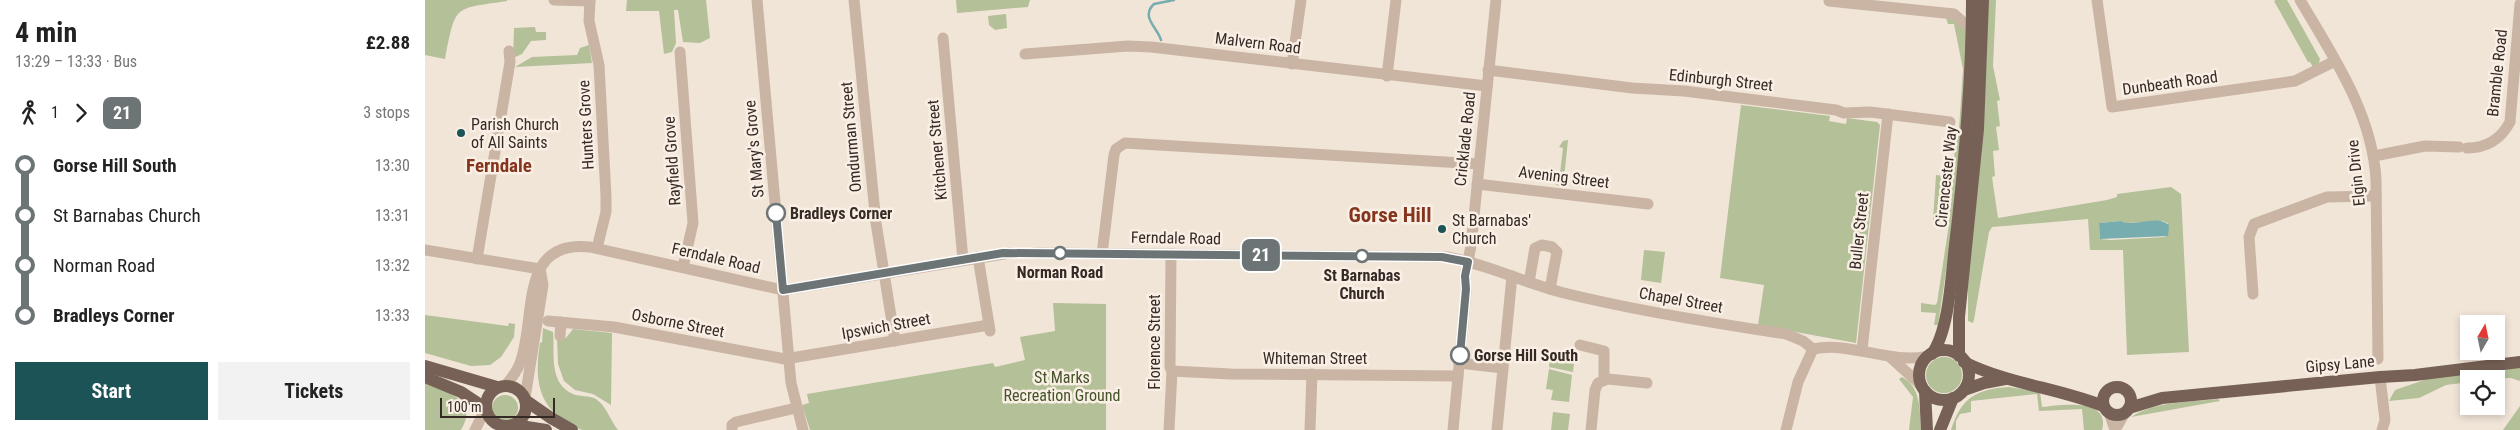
<!DOCTYPE html>
<html lang="en">
<head>
<meta charset="utf-8">
<style>
  :root { --surface:#fff; --page:#f2f2f2; --text:#222; --muted:#767676; --accent:#1b5357 }
  body { margin:0; font-family:"Roboto Condensed",sans-serif; background:var(--page); color:var(--text); height:100vh; display:flex; flex-direction:column; font-size:19px; white-space:nowrap }
  * { box-sizing:border-box; margin:0 }
  p { font-size:16px; color:var(--muted) }
  .icon { flex:none; width:28px; height:28px; fill:none; stroke:currentColor; stroke-width:2; stroke-linecap:round; stroke-linejoin:round }
  .map { position:relative; flex:1; overflow:hidden }
  .panel { display:flex; flex-direction:column; background:var(--surface); width:425px }
  .panel>* { flex:none }
  .badge { padding:0 10px; border-radius:8px; font-size:18px; line-height:32px }
  .needle { width:32px; rotate:9deg }
  .controls { position:absolute; left:2035px; top:315px; display:grid; gap:10px }
  .controls a { display:grid; place-items:center; width:45px; height:45px; border-radius:0px; background:var(--surface); box-shadow:0 2px 8px #0003; font-size:25px }
  .scale { position:absolute; left:15px; bottom:12px; width:115px; box-sizing:border-box; padding-left:5px; border:2px solid #352a26; border-top:0; font-size:14px; line-height:18px; white-space:nowrap; color:#352a26; -webkit-text-stroke:4px #f9efe4; paint-order:stroke }
  .map>.badge { position:absolute; translate:-50% -50%; box-shadow:0 0 0 2px #fff }
  .legs { display:flex; align-items:center; gap:8px; height:55px; padding:0 15px; font-size:16px }
  .legs p { margin-inline-start:auto }
  .head { display:flex; align-items:center; justify-content:space-between; height:85px; padding:0 15px }
  h1 { font-size:28px; font-weight:700; line-height:38px }
  .action { display:flex; gap:10px; margin-top:auto; padding:10px 15px }
  .action a { flex:1; height:58px; border-radius:0px; background:var(--accent); color:#fff; font-size:20px; font-weight:700; line-height:58px; text-align:center }
  .action a+a { background:var(--page); color:var(--text) }
  ul { padding:0 15px; list-style:none }
  li { display:flex; align-items:center; gap:18px; height:50px; font-size:19px }
  li i { display:grid; place-items:center; width:8px; height:100%; margin:0 6px; background:currentColor }
  li i::after { content:''; width:12px; height:12px; margin:-6px; border:4px solid; border-radius:50%; background:var(--surface) }
  li p { margin-inline-start:auto }
  li:first-child i { background:linear-gradient(#0000 50%,currentColor 0) }
  li:last-child i { background:linear-gradient(currentColor 50%,#0000 0) }
  main { display:flex; flex:1; min-height:0 }
  .map>svg:first-child { display:block }
  .green { fill:#b3c098; fill-rule:evenodd }
  .water { fill:#77adaf }
  .lines { fill:none; stroke-linecap:round; stroke-linejoin:round }
  .stream { stroke:#77adaf; stroke-width:2.5 }
  .minor { stroke:#cab5a4; stroke-width:11 }
  .major { stroke:#776156; stroke-width:12 }
  .line-1-casing { stroke:#fff; stroke-width:11 }
  .line-1 { stroke:#6c7476; stroke-width:8 }
  .poi-dot { fill:#1b5357; stroke:#f9efe4; stroke-width:2 }
  .stop-1-dot { fill:#fff; stroke:#6c7476; stroke-width:2.5 }
  .labels { text-anchor:middle; dominant-baseline:central; stroke-width:5; stroke-linejoin:round; paint-order:stroke }
  .street-label { font-size:16px; fill:#352a26; stroke:#f9efe4 }
  .poi-label { font-size:16px; fill:#352a26; stroke:#f9efe4; text-anchor:start }
  .stop-label { font-size:16px; font-weight:bold; fill:#352a26; stroke:#f9efe4; text-anchor:start }
  .park-label { font-size:16px; fill:#445329; stroke:#f9efe4 }
  .quarter-label { font-size:19px; font-weight:bold; fill:#85351d; stroke:#f9efe4 }
  .district-label { font-size:21px; font-weight:bold; fill:#85351d; stroke:#f9efe4 }
</style>
</head>
<body>
<main>
<section class="panel">
<div class="head"><div><h1>4 min</h1><p>13:29 – 13:33 · Bus</p></div><b>£2.88</b></div>
<div class="legs"><svg class="icon" aria-label="walk" viewBox="0 0 24 24"><circle cx="13" cy="4" r="2"/><path d="M13 8l-2 6 4 7M11 14l-3 7M7 12l3-4h3l4 4"/></svg>1<svg class="icon" aria-label="forward" viewBox="0 0 24 24"><path d="M9 5l7 7-7 7"/></svg><b class="badge" style="background:#6c7476;color:#fff">21</b><p>3 stops</p></div>
<ul>
<li><i style="color:#6c7476"></i><b>Gorse Hill South</b><p>13:30</p></li>
<li><i style="color:#6c7476"></i><span>St Barnabas Church</span><p>13:31</p></li>
<li><i style="color:#6c7476"></i><span>Norman Road</span><p>13:32</p></li>
<li><i style="color:#6c7476"></i><b>Bradleys Corner</b><p>13:33</p></li>
</ul>
<div class="action"><a>Start</a><a>Tickets</a></div>
</section>
<div class="map">
<svg width="2095" height="430" viewBox="0 0 2095 430">
  <rect width="100%" height="100%" fill="#f1e5d8"/>
  <!-- green -->
  <g class="green">
    <path d="M0,0H82V1C27,9 31,5 20,59L0,55Z"/>
    <path d="M202,0H281L285,38L275,43L258,42L253,10H249L251,43L247,52L239,54L234,11H201Z"/>
    <path d="M531,0H605L603,7L532,13Z"/>
    <path d="M1561,0H1571L1568,66L1575,100L1572,101L1575,126L1571,127L1574,150L1568,151L1570,176L1567,177L1573,218L1682,200L1692,197V194L1746,187L1756,194L1764,352L1702,355L1698,250H1665L1663,219L1567,227L1564,232L1549,320L1548,323L1543,321V286ZM1696,221L1702,223L1738,221L1743,223L1740,237L1686,240L1675,239L1674,223Z"/>
    <path d="M1851,0H1862L1895,59L1894,63L1888,67L1885,62H1883L1849,1Z"/>
    <path d="M581,14L582,28L570,30L564,25L563,16Z"/>
    <path d="M1521,18L1529,20L1541,28C1542,127 1528,227 1513,325H1509L1511,313L1496,312V303L1510,305L1512,303L1524,224L1508,221L1511,175L1527,177L1532,130L1534,129L1538,69L1529,24H1523Z"/>
    <path d="M110,27L111,32H121V40L106,41L97,54L88,58L89,28Z"/>
    <path d="M164,45L167,63L90,67L107,57L152,55L155,48Z"/>
    <path d="M1316,105L1405,116L1404,121L1421,124L1422,118L1452,122L1455,125L1431,343L1333,325L1339,285L1295,278Z"/>
    <path d="M1143,140L1138,188L1130,184L1134,182L1138,148L1134,147L1138,141Z"/>
    <path d="M1219,250L1240,252L1236,283L1216,280Z"/>
    <path d="M628,303L681,304V430H385L377,405L384,403L382,394L568,363L570,367L600,360L595,337L630,331Z"/>
    <path d="M0,315L83,326L84,323L90,324L89,337L76,357L65,365L46,366L0,353Z"/>
    <path d="M118,328L128,332C130,353 123,383 148,394C155,397 164,395 171,399C182,407 185,420 193,430C182,430 169,430 158,430C152,429 146,424 141,421C111,405 110,373 115,343L117,342Z"/>
    <path d="M148,329L187,333L186,405L168,394L150,390L139,381L133,364L132,338H141Z"/>
    <path d="M1126,351L1150,354L1148,372L1124,367Z"/>
    <circle cx="1519" cy="375" r="18"/>
    <path d="M2095,367V381L2086,378L2044,379V382L2021,385L1994,398L1964,401L1970,390L2005,378Z"/>
    <path d="M1124,369L1147,375L1144,402L1126,400L1128,390L1121,389Z"/>
    <path d="M1477,377C1496,386 1495,412 1496,430H1484L1488,397L1474,379Z"/>
    <path d="M0,382C21,392 55,400 36,430H0Z"/>
    <path d="M1584,387L1615,392L1617,407C1635,405 1686,397 1677,430H1659L1657,409L1614,411L1612,394L1546,401V412L1535,414L1531,421V430H1526C1536,398 1551,389 1584,387Z"/>
    <circle cx="80" cy="408" r="13"/>
    <path d="M1793,399L1795,401L1706,417C1730,401 1766,402 1793,399Z"/>
    <path d="M2095,406V430H2078Z"/>
    <path d="M1128,412L1145,414L1143,430H1126Z"/>
  </g>
  <!-- water -->
  <path class="water" d="M1696,221C1710,228 1731,214 1744,225L1743,236L1675,239L1674,223Z"/>
  <g class="lines">
    <!-- stream -->
    <path class="stream" d="M736,40C733,28 715,17 729,4L749,0"/>
    <!-- minor -->
    <g class="minor">
      <path d="M129,0L165,1"/>
      <path d="M165,0L164,21L174,65L181,196V212L172,248"/>
      <path d="M332,0L366,383L378,430"/>
      <path d="M429,0L451,223L470,341"/>
      <path d="M1672,0L1687,107L1870,81L1910,61"/>
      <path d="M1875,0C1908,56 1947,113 1951,179L1953,359"/>
      <path d="M1404,1L1529,14L1547,30"/>
      <path d="M518,38L538,260"/>
      <path d="M255,52L268,223L258,267"/>
      <path d="M600,54L703,46L726,47L1062,86"/>
      <path d="M867,64L876,0"/>
      <path d="M1063,70L1207,88L1259,91L1411,110L1419,113L1445,112L1525,122"/>
      <path d="M962,76L971,0"/>
      <path d="M2042,148C2061,148 2076,139 2085,122L2095,4"/>
      <path d="M1949,156L2000,146L2034,147"/>
      <path d="M1052,184L1223,204"/>
      <path d="M0,250L115,269"/>
      <path d="M609,253L1022,257C1063,264 1099,283 1139,293C1212,311 1287,323 1361,334L1378,341L1388,349C1427,341 1465,365 1503,356"/>
      <path d="M677,254L689,155L691,149L700,143L1054,164"/>
      <path d="M553,257L565,331"/>
      <path d="M52,259L85,62L84,51"/>
      <path d="M1104,282L1110,248L1117,245L1127,247L1132,252L1125,289"/>
      <path d="M1828,294L1824,237L1829,224L1902,197L1951,196"/>
      <path d="M123,321L189,327L360,359L564,325"/>
      <path d="M135,336L136,322"/>
      <path d="M1155,345L1179,351V380"/>
      <path d="M1437,350L1463,114"/>
      <path d="M1465,357L1497,386"/>
      <path d="M1034,363L1078,368"/>
      <path d="M747,371L806,374L1033,376"/>
      <path d="M1955,377L1960,420L1957,430"/>
      <path d="M80,386C86,379 92,372 95,363C112,319 92,239 165,247L358,290L585,253"/>
      <path d="M100,398L118,285L115,269"/>
      <path d="M1684,412L1690,430"/>
      <path d="M50,430L60,410"/>
      <path d="M80,430L88,425"/>
      <path d="M307,430V425L311,422L371,408"/>
      <path d="M744,430L747,371L745,367L746,254"/>
      <path d="M885,430L887,374"/>
      <path d="M1028,430L1041,291L1040,276L1046,246L1071,0"/>
      <path d="M1072,430L1087,276"/>
      <path d="M1166,430L1170,390L1173,383L1183,379L1222,383"/>
      <path d="M1361,430L1373,382L1388,349"/>
      <path d="M1690,430L1701,411"/>
    </g>
    <!-- major -->
    <g class="major">
      <circle cx="1519" cy="375" r="25"/>
      <path d="M1507,354C1523,332 1526,282 1529,254C1539,170 1547,86 1547,0"/>
      <path d="M1534,356V317L1553,129L1558,0"/>
      <path d="M1539,362C1583,384 1633,388 1678,406"/>
      <path d="M0,366L72,387"/>
      <path d="M0,377L36,392L60,408"/>
      <circle cx="81" cy="406" r="20"/>
      <circle cx="1692" cy="401" r="14"/>
      <path d="M1539,390L1559,383L1580,379"/>
      <path d="M1500,391L1502,430"/>
      <path d="M100,400L126,418L147,430"/>
      <path d="M1704,408L1737,398L1955,377L1990,375L2095,362"/>
      <path d="M89,425L121,430"/>
      <path d="M1515,430L1528,398"/>
    </g>
  </g>
  <g class="lines">
    <defs>
      <path id="line-1" d="M351,213L358,290L578,253L1017,257L1043,262L1040,276L1041,289L1035,355"/>
    </defs>
    <!-- line-1 casing -->
    <use href="#line-1" class="line-1-casing"/>
    <!-- line-1 -->
    <use href="#line-1" class="line-1"/>
  </g>
  <!-- markers -->
  <g class="poi-dot">
    <circle cx="36" cy="133" r="5"/>
    <circle cx="1017" cy="229" r="5"/>
  </g>
  <g class="stop-1-dot">
    <circle cx="351" cy="213" r="9"/>
    <circle cx="635" cy="253" r="6"/>
    <circle cx="937" cy="256" r="6"/>
    <circle cx="1035" cy="355" r="9"/>
  </g>
  <g class="labels">
    <!-- street labels -->
    <g class="street-label">
      <text transform="translate(833 43) rotate(7)">Malvern Road</text>
      <text transform="translate(2072 73) rotate(-84)">Bramble Road</text>
      <text transform="translate(1296 80) rotate(6)">Edinburgh Street</text>
      <text transform="translate(1745 83) rotate(-8)">Dunbeath Road</text>
      <text transform="translate(161 125) rotate(-93)">Hunters Grove</text>
      <text transform="translate(426 137) rotate(-95)">Omdurman Street</text>
      <text transform="translate(1040 139) rotate(-84)">Cricklade Road</text>
      <text transform="translate(329 149) rotate(-95)">St Mary's Grove</text>
      <text transform="translate(512 150) rotate(-95)">Kitchener Street</text>
      <text transform="translate(247 161) rotate(-94)">Rayfield Grove</text>
      <text transform="translate(1931 173) rotate(-96)">Elgin Drive</text>
      <text transform="translate(1139 177) rotate(7)">Avening Street</text>
      <text transform="translate(1521 177) rotate(-84)">Cirencester Way</text>
      <text transform="translate(1434 231) rotate(-84)">Buller Street</text>
      <text transform="translate(751 238) rotate(1)">Ferndale Road</text>
      <text transform="translate(291 258) rotate(13)">Ferndale Road</text>
      <text transform="translate(1256 300) rotate(10)">Chapel Street</text>
      <text transform="translate(253 323) rotate(11)">Osborne Street</text>
      <text transform="translate(461 326) rotate(-10)">Ipswich Street</text>
      <text transform="translate(729 342) rotate(-90)">Florence Street</text>
      <text x="890" y="358">Whiteman Street</text>
      <text transform="translate(1915 364) rotate(-5)">Gipsy Lane</text>
    </g>
    <!-- poi labels -->
    <g class="poi-label">
      <text x="46" y="124">Parish Church<tspan x="46" dy="18">of All Saints</tspan></text>
      <text x="1027" y="220">St Barnabas'<tspan x="1027" dy="18">Church</tspan></text>
    </g>
    <!-- stop labels -->
    <g class="stop-label">
      <text x="365" y="213">Bradleys Corner</text>
      <text x="635" y="272" text-anchor="middle">Norman Road</text>
      <text x="937" y="275" text-anchor="middle">St Barnabas<tspan x="937" dy="18">Church</tspan></text>
      <text x="1049" y="355">Gorse Hill South</text>
    </g>
    <!-- park labels -->
    <g class="park-label">
      <text x="637" y="377">St Marks<tspan x="637" dy="18">Recreation Ground</tspan></text>
    </g>
    <!-- quarter labels -->
    <g class="quarter-label">
      <text x="74" y="165">Ferndale</text>
    </g>
    <!-- district labels -->
    <g class="district-label">
      <text x="965" y="215">Gorse Hill</text>
    </g>
  </g>
</svg>
<div class="controls">
<a><svg class="needle" viewBox="-14 -14 28 28"><path d="M0-13l5 13h-10z" fill="#e53935"/><path d="M0 13l5-13h-10z" fill="#767676"/></svg></a>
<a><svg class="icon" aria-label="locate" viewBox="0 0 24 24"><circle cx="12" cy="12" r="6"/><path d="M12 2v4M12 18v4M2 12h4M18 12h4"/></svg></a>
</div>
<div class="scale">100 m</div>
<b class="badge" style="left:836px;top:255px;background:#6c7476;color:#fff">21</b>
</div>
</main>
</body>
</html>
